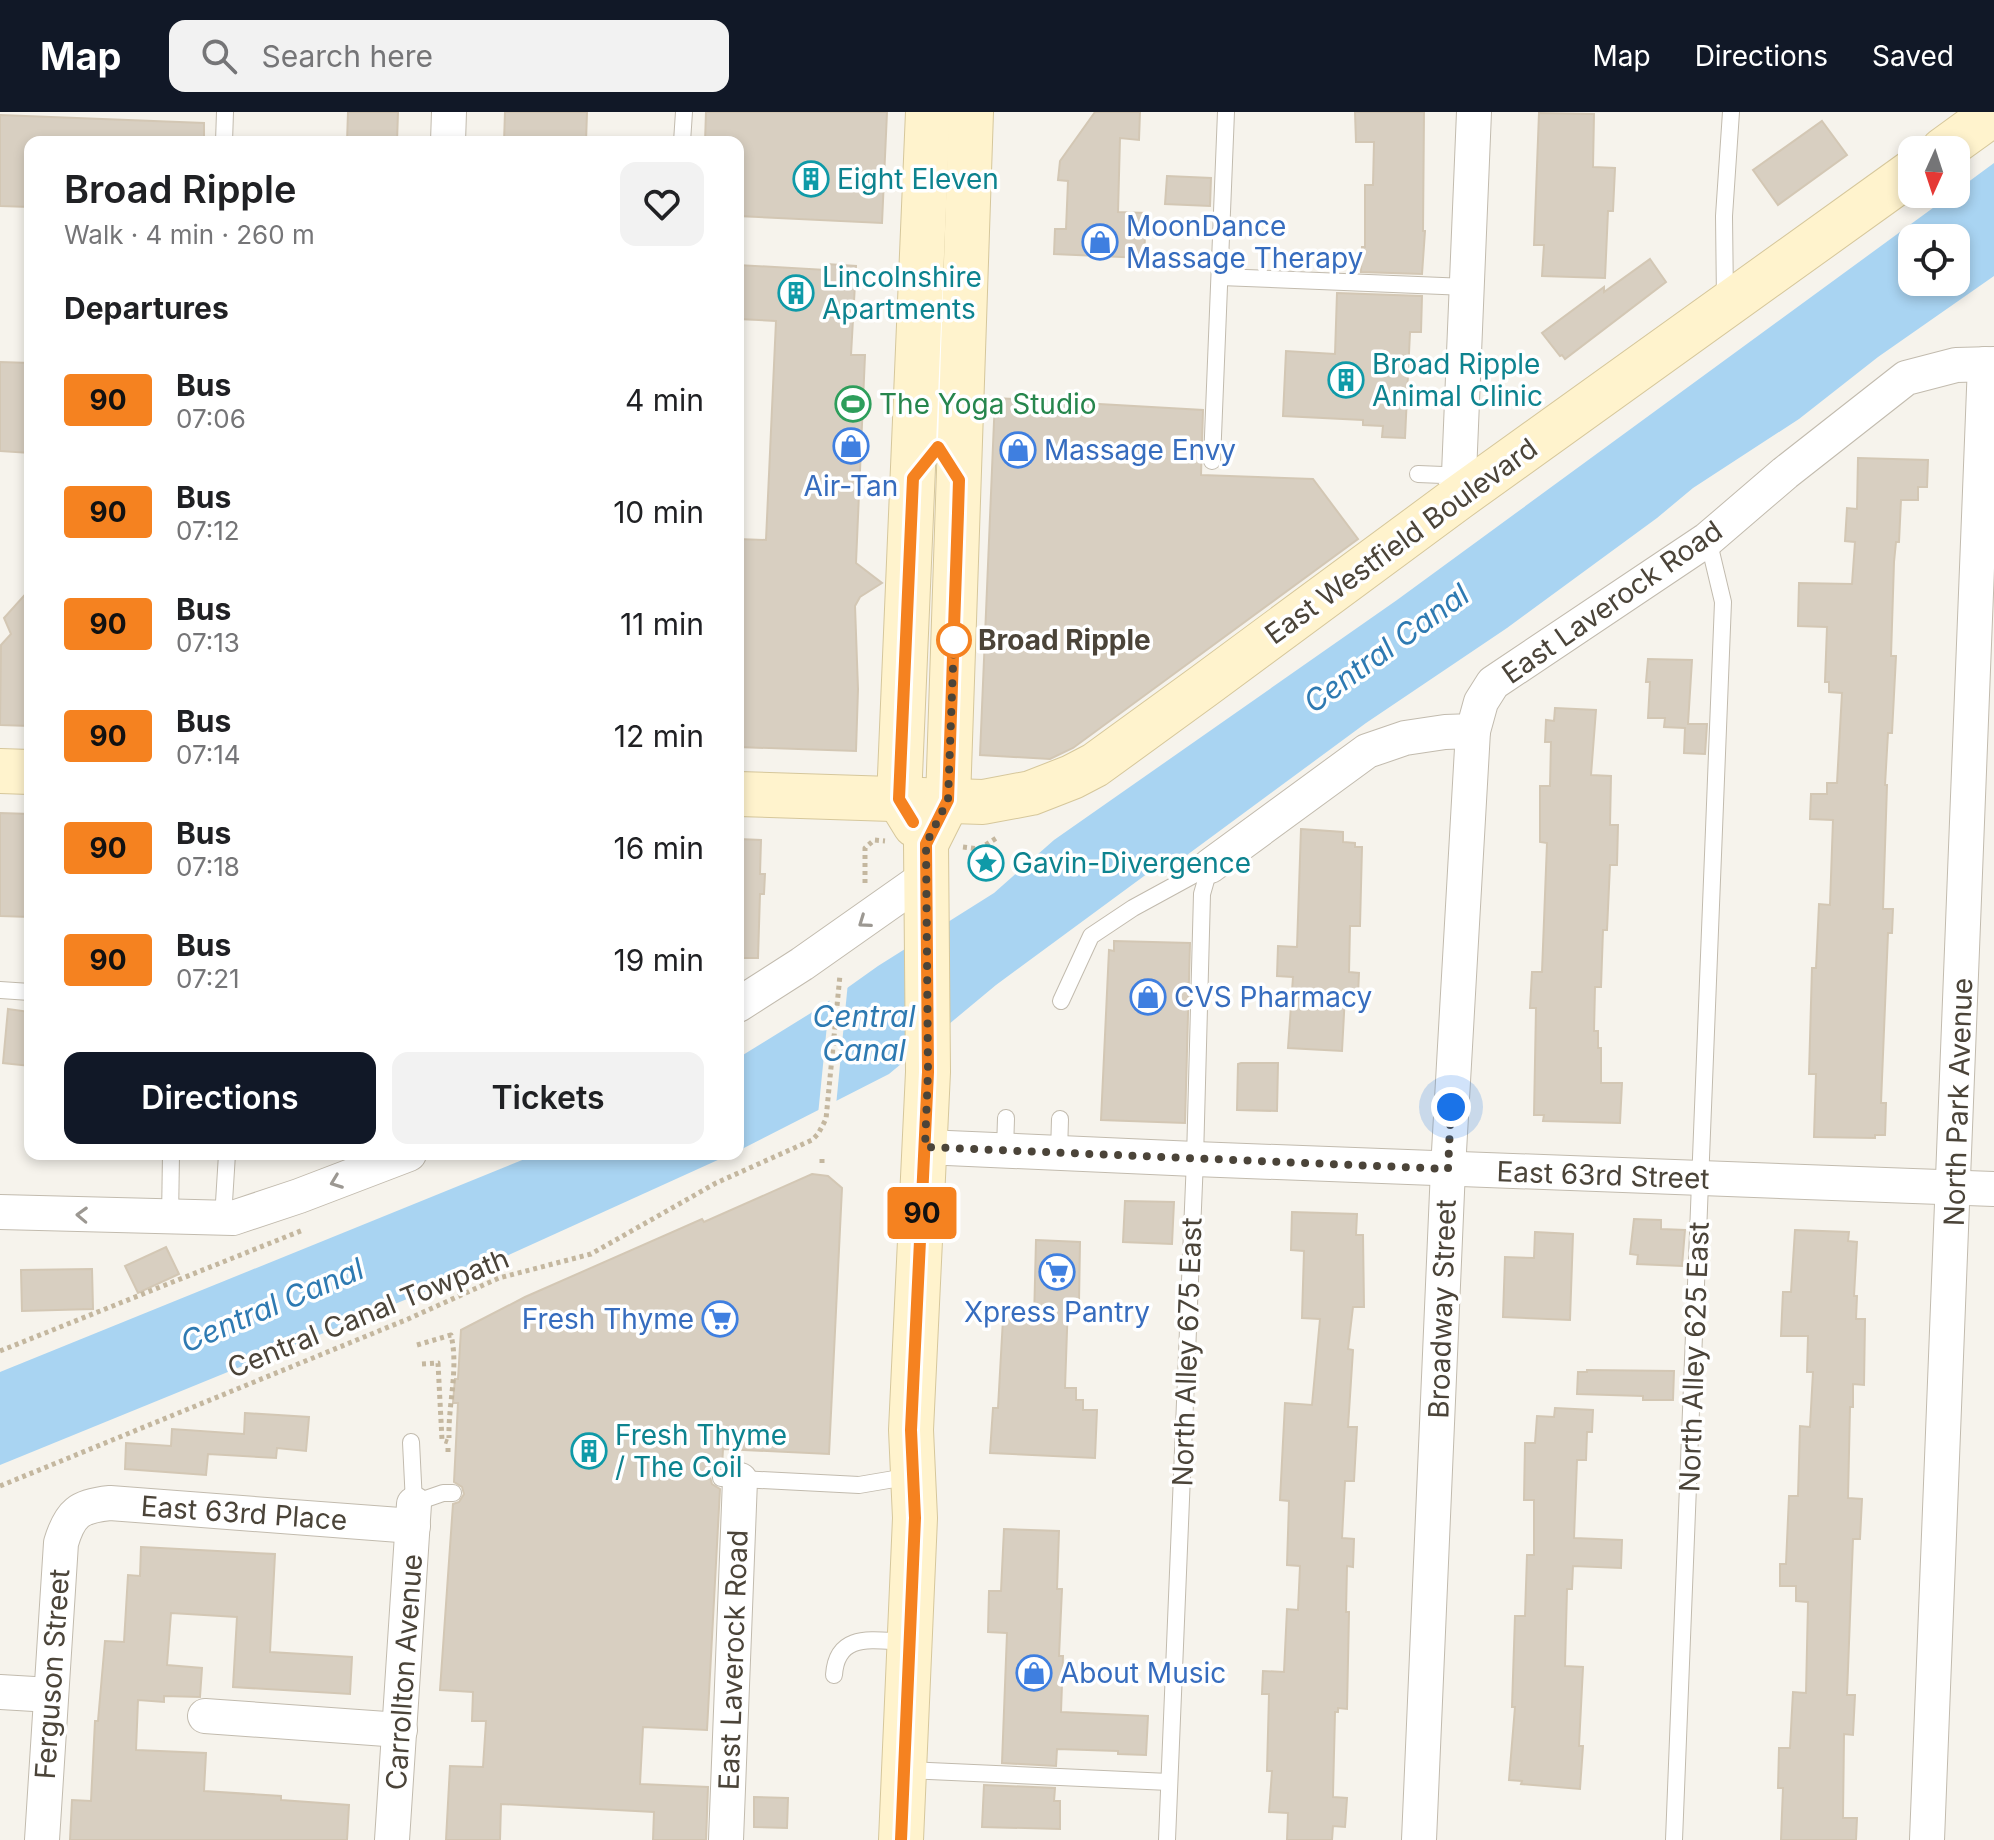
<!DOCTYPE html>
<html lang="en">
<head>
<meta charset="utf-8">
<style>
  :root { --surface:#fff; --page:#f2f2f2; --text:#202124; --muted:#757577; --accent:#111827 }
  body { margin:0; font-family:Inter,sans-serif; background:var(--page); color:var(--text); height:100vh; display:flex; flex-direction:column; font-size:30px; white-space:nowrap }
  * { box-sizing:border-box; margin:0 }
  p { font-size:26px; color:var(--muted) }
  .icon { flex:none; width:44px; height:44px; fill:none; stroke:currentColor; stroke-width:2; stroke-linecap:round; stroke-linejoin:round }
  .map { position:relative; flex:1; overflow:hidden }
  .panel { position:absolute; left:24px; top:24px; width:720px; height:1024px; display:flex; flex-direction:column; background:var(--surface); border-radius:16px; box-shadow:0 4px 12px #0003 }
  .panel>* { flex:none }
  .badge { padding:0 16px; border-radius:6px; font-size:28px; line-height:52px }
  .needle { width:52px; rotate:183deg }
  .buttons { position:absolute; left:1898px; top:24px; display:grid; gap:16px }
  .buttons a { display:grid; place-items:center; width:72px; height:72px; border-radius:16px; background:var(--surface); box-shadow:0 4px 12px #0003; font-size:40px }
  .you { position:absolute; width:40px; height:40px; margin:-20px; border:6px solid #fff; border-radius:50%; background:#1a73e8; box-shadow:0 0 0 12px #1a73e833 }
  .map>.badge { position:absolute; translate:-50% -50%; box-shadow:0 0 0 4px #fff }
  h2 { padding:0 40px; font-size:30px; line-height:72px }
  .round { display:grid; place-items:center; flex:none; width:84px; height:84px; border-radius:16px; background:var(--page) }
  .overview { display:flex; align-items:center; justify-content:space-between; height:136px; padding:0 40px }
  h1 { font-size:38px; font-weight:600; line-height:60px }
  .button { display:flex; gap:16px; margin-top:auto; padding:16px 40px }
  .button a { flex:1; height:92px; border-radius:16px; background:var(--accent); color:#fff; font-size:32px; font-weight:600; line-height:92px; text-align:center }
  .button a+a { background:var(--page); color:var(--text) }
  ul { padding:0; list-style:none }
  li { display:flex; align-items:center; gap:24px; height:112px; padding:0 40px }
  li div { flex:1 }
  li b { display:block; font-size:30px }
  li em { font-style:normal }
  li .badge { min-width:88px; font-weight:700; text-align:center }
  header { display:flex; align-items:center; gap:48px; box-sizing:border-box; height:112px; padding:0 40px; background:var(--accent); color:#fff }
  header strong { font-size:38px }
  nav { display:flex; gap:44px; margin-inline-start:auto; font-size:28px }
  .search { width:560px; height:72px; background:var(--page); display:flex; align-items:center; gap:20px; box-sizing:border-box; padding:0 28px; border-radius:16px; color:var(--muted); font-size:30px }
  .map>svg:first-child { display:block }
  .water { fill:#a9d4f2; fill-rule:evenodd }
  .pier { fill:#f6f3ec }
  .building { fill:#d8cfc1; stroke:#d3c7b4; stroke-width:2 }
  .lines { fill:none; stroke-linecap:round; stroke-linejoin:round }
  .lane-casing { stroke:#c2bbae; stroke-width:18 }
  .street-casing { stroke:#c2bbae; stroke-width:36 }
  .secondary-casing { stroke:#d6c79b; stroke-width:46 }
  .path { stroke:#c4b79f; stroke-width:5; stroke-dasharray:4 4; stroke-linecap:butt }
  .lane { stroke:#fff; stroke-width:16 }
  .street { stroke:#fff; stroke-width:34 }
  .secondary { stroke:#fff3cd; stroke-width:44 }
  .oneway { stroke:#9c9892 }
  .line-casing { stroke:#fff; stroke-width:18 }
  .line { stroke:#f58220; stroke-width:12 }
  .walk { stroke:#4b4439; stroke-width:8; stroke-dasharray:0 14.4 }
  .stop-dot { fill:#fff; stroke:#f58220; stroke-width:4 }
  .labels { text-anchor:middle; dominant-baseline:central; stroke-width:7; stroke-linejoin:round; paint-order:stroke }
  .culture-label { font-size:28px; fill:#0d838f; stroke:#fff; text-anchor:start }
  .shop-label { font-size:28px; fill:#366cbe; stroke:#fff; text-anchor:start }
  .leisure-label { font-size:28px; fill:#27864d; stroke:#fff; text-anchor:start }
  .street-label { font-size:28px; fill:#4b4439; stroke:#fff }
  .stop-label { font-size:28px; font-weight:bold; fill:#4b4439; stroke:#fff; text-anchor:start }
  .water-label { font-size:30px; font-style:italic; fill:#2e7ab2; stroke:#fff }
</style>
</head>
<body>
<header>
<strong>Map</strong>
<div class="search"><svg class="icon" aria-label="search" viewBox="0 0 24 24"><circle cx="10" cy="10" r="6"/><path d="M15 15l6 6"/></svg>Search here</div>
<nav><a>Map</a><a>Directions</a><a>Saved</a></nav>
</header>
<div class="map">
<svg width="1994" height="1728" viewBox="0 0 1994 1728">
  <rect width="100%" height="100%" fill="#f6f3ec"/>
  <!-- water -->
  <g class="water">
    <path d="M1994,51V164L1878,245L1799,307L1693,376L1657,406L1507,516L1366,611L1187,743L1174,742L996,873L889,962L738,1039V946L819,896L878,854L994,781L1054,728L1397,488L1952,82H1956V79ZM1912,126H1956V170H1912Z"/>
    <path d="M537,1042H731L456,1167L0,1353V1260Z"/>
  </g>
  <!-- pier -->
  <path class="pier" d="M848,870L836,994L818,1003L830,883Z"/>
  <!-- building -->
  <g class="building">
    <path d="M348,0H398L397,30H347Z"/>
    <path d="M505,0H587L586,30H504Z"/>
    <path d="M706,0H887L882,111L738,104V30H705Z"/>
    <path d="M1095,0H1140L1139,28L1120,26L1118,100L1146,101L1144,146L1054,142L1055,117H1066L1068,69L1058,68L1060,49Z"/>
    <path d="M1355,0H1424L1423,119H1425L1422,162L1361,160L1362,135H1365V73H1373L1374,30H1356Z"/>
    <path d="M1539,1L1594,2L1593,55L1615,56L1613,99H1608L1605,166L1542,164L1544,133H1534Z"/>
    <path d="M0,3L204,11V30H30V95L0,94Z"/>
    <path d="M1822,9L1847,43L1778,93L1753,58Z"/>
    <path d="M1167,64L1211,66L1210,94L1165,92Z"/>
    <path d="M1650,147L1666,170L1565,247L1562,243L1560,244L1542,221L1604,175V180Z"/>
    <path d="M826,152L856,154L851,243H865L856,451L882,471L860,485L855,494L858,577L856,639L738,635V427L766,428L776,209L738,207V153L826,158Z"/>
    <path d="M1337,181L1422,184L1421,220H1410L1405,326L1382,325L1383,314L1363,313V308L1283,304L1286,239L1335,242Z"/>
    <path d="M0,250L30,251V341L0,339Z"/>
    <path d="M995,286L1203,298L1201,363L1313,367L1358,427L1073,636L1050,647L980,643Z"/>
    <path d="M1858,346L1928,348L1927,375H1918V388H1901L1899,430H1896L1894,450L1891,544H1896L1892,621H1888L1885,673H1887L1883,797H1893L1892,821H1888L1881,991H1886L1885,1023H1875V1026L1814,1025L1816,962H1809L1812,856H1816L1819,792L1830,793L1833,708L1810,707L1811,682H1827V671H1837L1842,581L1829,580V570H1825L1827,515L1798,514L1799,471L1852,472L1855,430L1845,429L1847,396L1857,397Z"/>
    <path d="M30,477V614L0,613L1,533L11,522L4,506Z"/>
    <path d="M1648,547L1692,548L1688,612H1707L1705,642L1684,641L1685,616L1664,615L1665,606H1648L1650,570H1646Z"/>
    <path d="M1555,596L1596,598L1591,663L1611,664L1610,713H1618L1617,753H1610L1607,818H1603L1601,875H1595L1594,919H1598V936H1601V971H1622L1620,1011L1543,1009L1544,1003H1534L1536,896H1530L1532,860H1542L1547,731L1540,730V674H1550L1551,630H1545L1546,608L1554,609Z"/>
    <path d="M0,701L30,702V805L0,804Z"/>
    <path d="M1301,717L1343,720V730L1355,731V735H1362L1360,814H1350L1349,860L1359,861L1358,883H1345L1342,939L1288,936L1293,865L1277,864L1278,834L1297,835Z"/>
    <path d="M738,727L761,728L760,762H765L764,782H760L758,846H738Z"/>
    <path d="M1114,829L1190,831L1185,1011L1101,1008L1109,838L1114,839Z"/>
    <path d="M8,897L30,900V954L3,951Z"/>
    <path d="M1241,951H1278L1277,999L1237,998L1238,952Z"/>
    <path d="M812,1062L828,1064L842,1076L829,1342L723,1337L722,1355L715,1357L710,1365L712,1372L720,1377L707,1618L643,1615L640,1672L708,1675L706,1728H653L654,1700L501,1692L500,1728H446L450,1654L483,1655L486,1609H472L473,1580L440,1578L453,1392L459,1390L464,1382L462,1375L454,1370L458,1291H453L455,1267H458L461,1218L525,1185L702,1107L704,1110Z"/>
    <path d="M1125,1089L1174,1090L1172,1132L1123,1130Z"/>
    <path d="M1292,1100L1357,1102L1356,1123H1363L1364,1195H1353L1348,1237L1353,1238L1348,1315H1357L1354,1369H1345L1342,1426L1354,1427L1353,1455L1347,1454L1346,1500H1349L1347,1597L1338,1596V1600H1335L1333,1682V1685L1347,1686L1345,1715L1333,1714L1332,1728H1287L1288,1701L1269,1700L1272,1659H1267L1269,1582H1262L1263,1559L1284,1560L1287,1497L1298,1498L1300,1454L1287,1453L1289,1389L1280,1388L1285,1291L1312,1293L1320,1207L1302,1206L1304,1139L1291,1138Z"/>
    <path d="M1634,1107L1661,1108V1117L1685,1118L1682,1154L1637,1152L1638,1143L1630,1142Z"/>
    <path d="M1795,1118L1849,1120L1848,1129L1857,1130L1854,1184H1857L1856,1207H1865L1864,1273L1853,1272V1295H1850L1848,1386L1862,1387L1860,1427H1853L1847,1583H1855L1853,1623L1844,1622L1843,1706H1857L1856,1728H1781L1783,1676H1778L1779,1636H1790L1793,1580L1806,1581L1808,1490L1796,1489V1474H1780V1452H1786L1789,1384H1798L1800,1314L1810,1315L1813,1260H1807L1808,1224H1781L1783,1180H1791Z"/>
    <path d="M1535,1120L1573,1122L1570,1208L1503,1205L1505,1145L1534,1146Z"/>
    <path d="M1036,1128L1080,1130L1079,1190H1068L1065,1276H1076V1288H1083V1298H1097L1095,1346L990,1341L993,1296H998L1003,1207L1034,1208Z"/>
    <path d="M166,1135L179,1162L138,1181L125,1154Z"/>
    <path d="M92,1157L93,1197L22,1199L21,1158Z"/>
    <path d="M1587,1258L1674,1259L1673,1288H1643V1284L1577,1282L1578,1260H1587Z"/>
    <path d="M1555,1296L1593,1298L1592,1320H1587L1586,1348H1577L1574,1426L1622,1428L1621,1456L1573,1454L1572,1477H1567L1565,1554L1583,1555L1579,1634H1583L1580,1677L1521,1672L1522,1669L1509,1668L1515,1595H1512L1515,1504H1525L1527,1443H1534V1388H1524L1525,1331H1535L1537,1304L1554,1305Z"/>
    <path d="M245,1301L309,1305L306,1339L277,1336L276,1346L208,1342L206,1363L125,1357L126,1331L171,1334L172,1317L244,1322Z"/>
    <path d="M1004,1417L1059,1419L1057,1477H1062L1059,1544H1063L1061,1600L1148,1604L1146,1643L1118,1642V1639L1057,1637L1056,1654L1002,1651L1007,1521L988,1520L989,1479H1001Z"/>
    <path d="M141,1435L275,1442L270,1540L352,1545L350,1582L233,1575L237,1505L171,1501L167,1553L202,1556L200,1585L164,1584V1590L138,1588L136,1638L206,1641L204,1679L281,1684V1688L349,1693L347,1728H70L72,1688L91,1689L95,1609H98L105,1529L124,1530L128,1463L140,1464Z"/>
    <path d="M984,1673L1055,1676L1054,1689H1060V1717L982,1715Z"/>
    <path d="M754,1685L788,1686L787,1716L754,1715Z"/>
  </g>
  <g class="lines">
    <defs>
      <g id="lane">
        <path d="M224,30L225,0"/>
        <path d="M682,30L684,0"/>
        <path d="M1220,165L1467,175"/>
        <path d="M943,181L938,330L944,345"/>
        <path d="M1725,188L1724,104L1731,0"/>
        <path d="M1212,349L1226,0"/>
        <path d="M1418,362L1443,363L1455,381"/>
        <path d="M0,878L30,880"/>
        <path d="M1061,889L1091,824L1133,796L1210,754"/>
        <path d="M1005,1038L1006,1006"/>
        <path d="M1059,1041L1060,1007"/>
        <path d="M170,1106L171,1042"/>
        <path d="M223,1106L227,1042"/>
        <path d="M411,1330L414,1391L443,1381H453"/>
        <path d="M721,1366L859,1373L912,1364"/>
        <path d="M834,1563C837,1519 874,1529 908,1530"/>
        <path d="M907,1658L1169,1670"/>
        <path d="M1167,1728L1195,1047L1202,782L1210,754"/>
        <path d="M1674,1728L1723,490L1708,427"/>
      </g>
      <g id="street">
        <path d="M448,30L449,0"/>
        <path d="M1458,386L1474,0"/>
        <path d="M1210,754L1367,639L1405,626L1445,620L1473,619L1481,590L1493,571L1708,427L1785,361L1906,266L1956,253L1994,252"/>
        <path d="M738,893L802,852L927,764"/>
        <path d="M925,1035L1195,1047L1994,1077"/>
        <path d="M0,1100L233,1106L299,1084L409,1042"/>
        <path d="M0,1580L51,1583"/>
        <path d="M205,1604L400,1618"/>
        <path d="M42,1728L61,1431C70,1401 79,1394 110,1391L413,1414"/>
        <path d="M392,1728L414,1392"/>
        <path d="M726,1728L740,1368"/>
        <path d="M1419,1728L1448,1057L1473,619"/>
        <path d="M1927,1728L1985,252"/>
      </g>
      <g id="secondary">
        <path d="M1943,38L1994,1"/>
        <path d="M0,659L30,660"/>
        <path d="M738,682L983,690L1031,681L1072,665L1095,653L1205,573L1458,386L1912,60"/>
        <path d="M915,713L899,687L928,0"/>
        <path d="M901,1728L915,1406L911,1318L928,960L926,732L948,688L971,0"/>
      </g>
    </defs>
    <!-- lane casing -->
    <use href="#lane" class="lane-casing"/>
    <!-- street casing -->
    <use href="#street" class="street-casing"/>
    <!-- secondary casing -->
    <use href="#secondary" class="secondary-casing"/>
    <!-- path -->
    <g class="path">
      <path d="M963,735L979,737L998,725"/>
      <path d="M865,771V736L874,728L885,729"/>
      <path d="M822,1051V1043"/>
      <path d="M417,1233L451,1223C459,1257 448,1291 449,1326"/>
      <path d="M0,1239L303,1118"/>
      <path d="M422,1252L438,1251L442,1328L448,1330"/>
      <path d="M448,1336V1342"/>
      <path d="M0,1374L408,1207L499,1166L591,1142L716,1071L812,1028L818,1022L826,1007L840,863"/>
    </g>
    <!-- lane -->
    <use href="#lane" class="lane"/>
    <!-- street -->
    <use href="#street" class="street"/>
    <!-- secondary -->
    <use href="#secondary" class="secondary"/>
  </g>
  <!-- one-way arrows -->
  <defs><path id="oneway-chevron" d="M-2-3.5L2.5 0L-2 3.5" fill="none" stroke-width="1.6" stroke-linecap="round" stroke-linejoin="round" transform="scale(2)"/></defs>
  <g class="oneway">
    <use href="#oneway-chevron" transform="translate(864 810) rotate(145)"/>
    <use href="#oneway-chevron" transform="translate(336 1070) rotate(159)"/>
    <use href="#oneway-chevron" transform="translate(82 1103) rotate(-178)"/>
  </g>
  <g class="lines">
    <defs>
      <path id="line" d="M901,1728L915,1406L911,1318L928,960L926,732L948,688L958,401L959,368L938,335L913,366L899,687L913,710"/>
    </defs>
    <!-- line casing -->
    <use href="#line" class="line-casing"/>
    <!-- line -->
    <use href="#line" class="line"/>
    <!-- walk -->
    <path class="walk" d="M954,528L948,688L926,732L928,960L925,1035L1448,1057L1451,995"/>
  </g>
  <!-- icons -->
  <defs>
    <symbol id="building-ring" viewBox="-11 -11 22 22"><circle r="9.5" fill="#fff" stroke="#0f9aa8" stroke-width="1.5"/><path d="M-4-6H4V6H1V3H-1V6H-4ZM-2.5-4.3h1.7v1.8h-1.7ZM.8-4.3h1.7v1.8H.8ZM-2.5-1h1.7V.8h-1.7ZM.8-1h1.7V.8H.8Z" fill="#0f9aa8"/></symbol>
    <symbol id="shop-ring" viewBox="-11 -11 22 22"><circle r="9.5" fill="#fff" stroke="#3f7fe0" stroke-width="1.5"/><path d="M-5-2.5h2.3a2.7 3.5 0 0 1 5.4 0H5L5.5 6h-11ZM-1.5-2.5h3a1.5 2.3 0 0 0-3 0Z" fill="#3f7fe0"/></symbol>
    <symbol id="stadium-ring" viewBox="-11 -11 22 22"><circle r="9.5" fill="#fff" stroke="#2e9e5b" stroke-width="1.5"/><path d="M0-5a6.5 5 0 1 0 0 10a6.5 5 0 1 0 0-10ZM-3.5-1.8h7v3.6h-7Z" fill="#2e9e5b"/></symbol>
    <symbol id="sight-ring" viewBox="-11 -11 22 22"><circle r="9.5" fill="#fff" stroke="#0f9aa8" stroke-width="1.5"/><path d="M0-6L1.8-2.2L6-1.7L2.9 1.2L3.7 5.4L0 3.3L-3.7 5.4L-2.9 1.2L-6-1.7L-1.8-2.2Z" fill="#0f9aa8"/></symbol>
    <symbol id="supermarket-ring" viewBox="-11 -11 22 22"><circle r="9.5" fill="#fff" stroke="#3f7fe0" stroke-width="1.5"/><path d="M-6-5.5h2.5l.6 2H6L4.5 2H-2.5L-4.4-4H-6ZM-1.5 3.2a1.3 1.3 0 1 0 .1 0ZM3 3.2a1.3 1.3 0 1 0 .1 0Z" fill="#3f7fe0"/></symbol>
  </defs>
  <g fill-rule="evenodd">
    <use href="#building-ring" x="791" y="47" width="40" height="40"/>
    <use href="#shop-ring" x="1080" y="110" width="40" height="40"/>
    <use href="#building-ring" x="776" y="161" width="40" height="40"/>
    <use href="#building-ring" x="1326" y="248" width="40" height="40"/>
    <use href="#stadium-ring" x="833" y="272" width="40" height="40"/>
    <use href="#shop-ring" x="831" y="314" width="40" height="40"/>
    <use href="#shop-ring" x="998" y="318" width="40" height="40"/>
    <use href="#sight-ring" x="966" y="731" width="40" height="40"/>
    <use href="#shop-ring" x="1128" y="865" width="40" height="40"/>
    <use href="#supermarket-ring" x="1037" y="1140" width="40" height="40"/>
    <use href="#supermarket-ring" x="700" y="1187" width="40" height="40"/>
    <use href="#building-ring" x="569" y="1319" width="40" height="40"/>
    <use href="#shop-ring" x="1014" y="1541" width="40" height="40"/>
  </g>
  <!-- markers -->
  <circle class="stop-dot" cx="954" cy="528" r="16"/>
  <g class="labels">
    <!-- culture labels -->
    <g class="culture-label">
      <text x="837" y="67">Eight Eleven</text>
      <text x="822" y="165">Lincolnshire<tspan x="822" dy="32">Apartments</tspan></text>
      <text x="1372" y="252">Broad Ripple<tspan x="1372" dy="32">Animal Clinic</tspan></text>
      <text x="1012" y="751">Gavin-Divergence</text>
      <text x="615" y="1323">Fresh Thyme<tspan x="615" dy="32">/ The Coil</tspan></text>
    </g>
    <!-- shop labels -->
    <g class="shop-label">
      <text x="1126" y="114">MoonDance<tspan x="1126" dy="32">Massage Therapy</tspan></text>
      <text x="1044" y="338">Massage Envy</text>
      <text x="851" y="374" text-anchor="middle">Air-Tan</text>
      <text x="1174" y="885">CVS Pharmacy</text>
      <text x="1057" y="1200" text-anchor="middle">Xpress Pantry</text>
      <text x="694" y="1207" text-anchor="end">Fresh Thyme</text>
      <text x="1060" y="1561">About Music</text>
    </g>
    <!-- leisure labels -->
    <g class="leisure-label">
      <text x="879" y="292">The Yoga Studio</text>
    </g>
    <!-- street labels -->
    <g class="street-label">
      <text transform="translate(1401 429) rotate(-36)">East Westfield Boulevard</text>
      <text transform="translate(1612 490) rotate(-35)">East Laverock Road</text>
      <text transform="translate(1958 990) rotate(-88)">North Park Avenue</text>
      <text transform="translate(1603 1063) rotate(2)">East 63rd Street</text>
      <text transform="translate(1442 1197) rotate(-88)">Broadway Street</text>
      <text transform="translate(368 1201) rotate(-22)">Central Canal Towpath</text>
      <text transform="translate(1187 1240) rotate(-88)">North Alley 675 East</text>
      <text transform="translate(1694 1245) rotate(-88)">North Alley 625 East</text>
      <text transform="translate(244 1401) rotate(4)">East 63rd Place</text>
      <text transform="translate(733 1548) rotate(-88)">East Laverock Road</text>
      <text transform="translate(404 1560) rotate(-86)">Carrollton Avenue</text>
      <text transform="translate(52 1562) rotate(-86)">Ferguson Street</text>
    </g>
    <!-- stop labels -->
    <g class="stop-label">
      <text x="978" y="528">Broad Ripple</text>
    </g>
    <!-- water labels -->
    <g class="water-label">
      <text transform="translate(1386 536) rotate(-36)">Central Canal</text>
      <text x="864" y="904">Central<tspan x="864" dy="34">Canal</tspan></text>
      <text transform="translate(272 1193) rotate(-23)">Central Canal</text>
    </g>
  </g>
</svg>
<div class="buttons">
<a><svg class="needle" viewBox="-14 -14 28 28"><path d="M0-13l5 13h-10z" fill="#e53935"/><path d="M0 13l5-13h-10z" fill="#757577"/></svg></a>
<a><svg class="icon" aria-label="locate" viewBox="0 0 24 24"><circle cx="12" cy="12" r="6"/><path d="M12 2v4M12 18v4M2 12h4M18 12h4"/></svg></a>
</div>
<div class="you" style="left:1451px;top:995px"></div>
<b class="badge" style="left:922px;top:1101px;background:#f58220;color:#111">90</b>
<section class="panel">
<div class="overview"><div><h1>Broad Ripple</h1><p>Walk · 4 min · 260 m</p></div><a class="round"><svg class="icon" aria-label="heart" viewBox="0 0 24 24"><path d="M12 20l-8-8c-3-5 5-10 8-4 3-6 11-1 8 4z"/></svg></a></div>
<h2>Departures</h2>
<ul>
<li><span class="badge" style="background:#f58220;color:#111">90</span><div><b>Bus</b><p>07:06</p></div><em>4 min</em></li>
<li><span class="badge" style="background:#f58220;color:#111">90</span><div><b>Bus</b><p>07:12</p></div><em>10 min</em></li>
<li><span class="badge" style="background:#f58220;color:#111">90</span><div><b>Bus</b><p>07:13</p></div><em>11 min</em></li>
<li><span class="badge" style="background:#f58220;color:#111">90</span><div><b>Bus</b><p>07:14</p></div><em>12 min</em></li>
<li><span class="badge" style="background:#f58220;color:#111">90</span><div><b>Bus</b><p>07:18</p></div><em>16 min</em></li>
<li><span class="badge" style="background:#f58220;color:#111">90</span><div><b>Bus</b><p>07:21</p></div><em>19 min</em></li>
</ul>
<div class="button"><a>Directions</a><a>Tickets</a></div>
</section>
</div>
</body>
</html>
